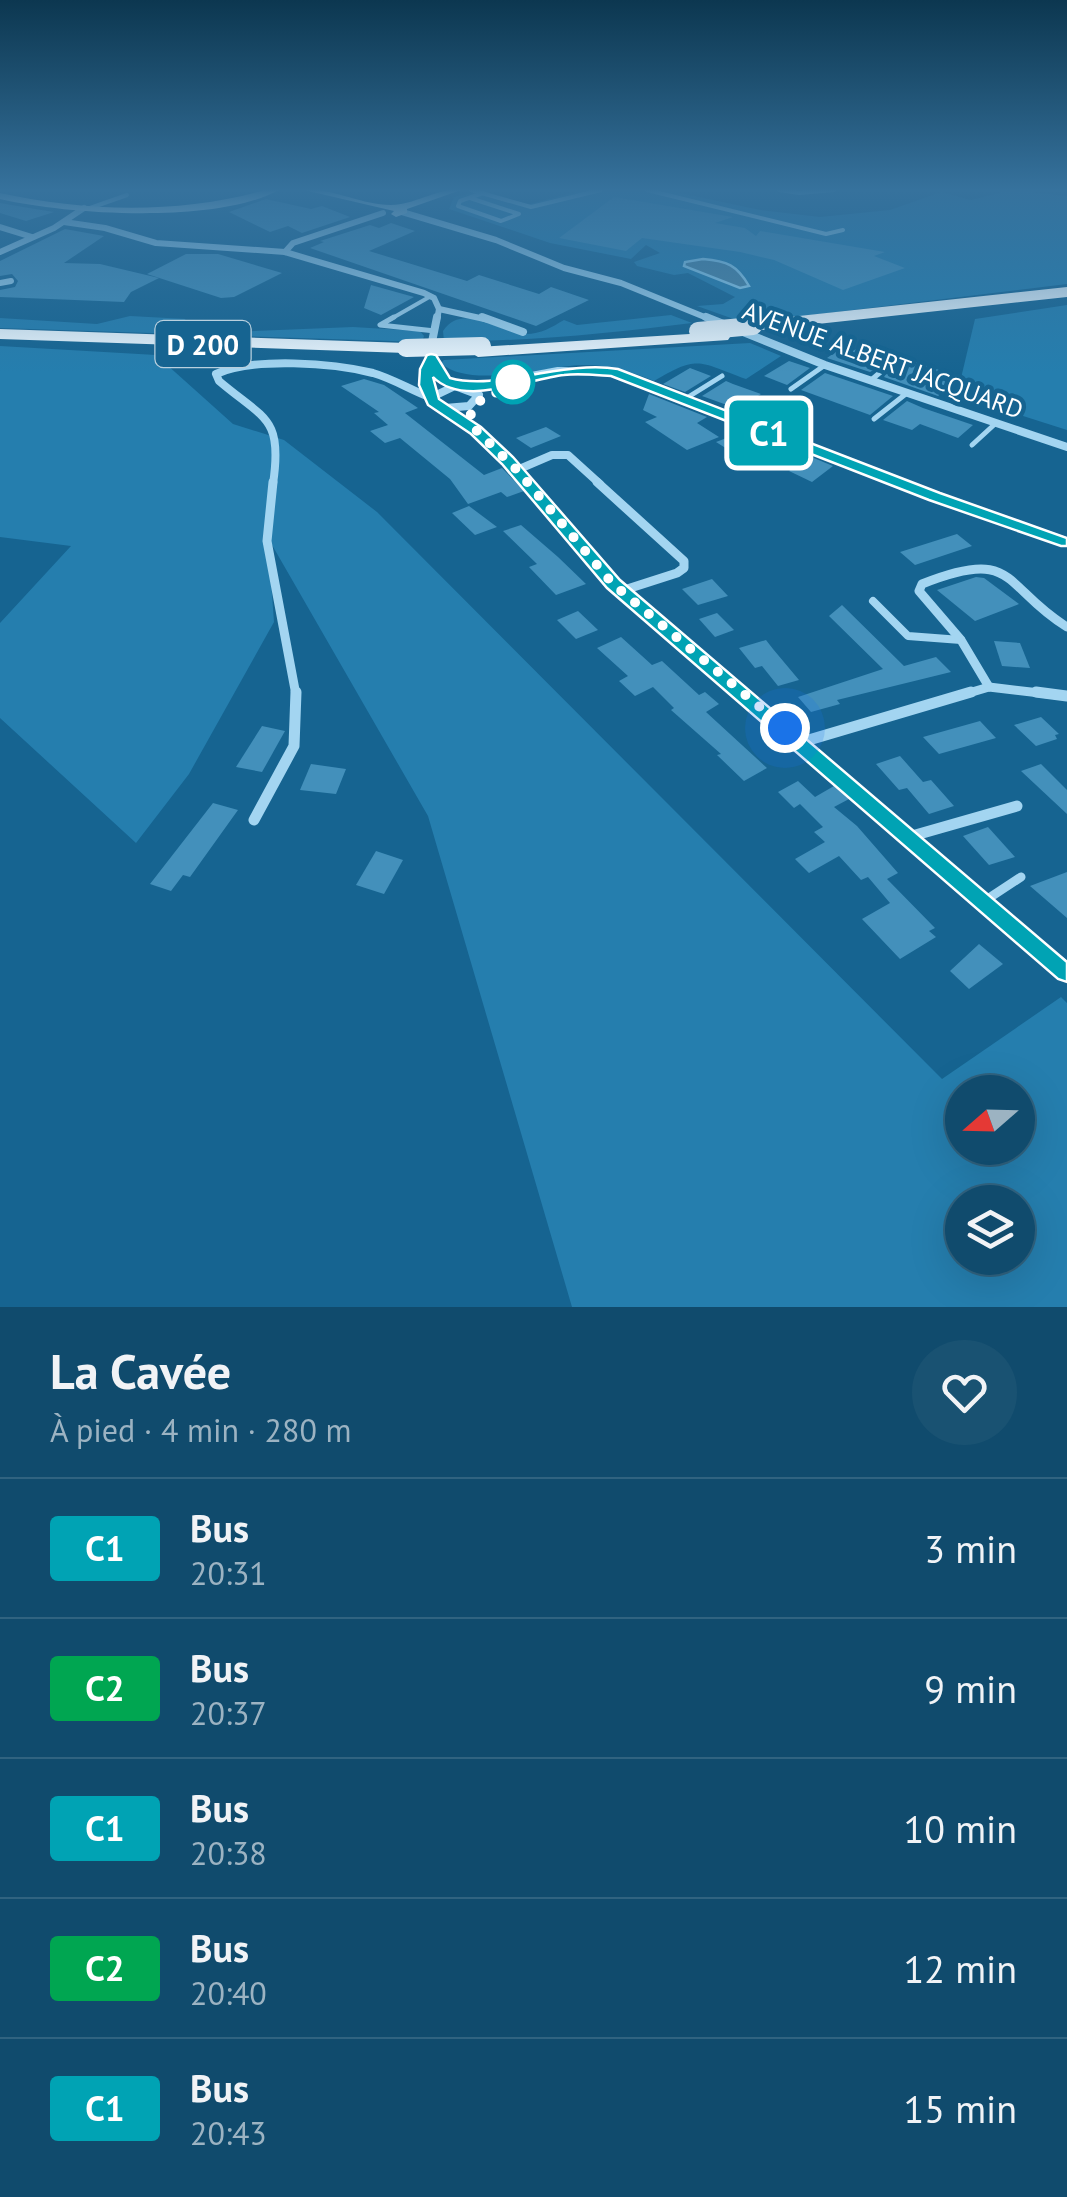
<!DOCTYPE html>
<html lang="fr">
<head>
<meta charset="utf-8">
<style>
  :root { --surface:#104b6d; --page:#195272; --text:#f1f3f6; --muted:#9cb3c2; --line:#306380 }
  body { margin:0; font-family:"PT Sans",sans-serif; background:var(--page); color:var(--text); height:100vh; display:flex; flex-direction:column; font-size:38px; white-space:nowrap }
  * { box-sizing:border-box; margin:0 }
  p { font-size:32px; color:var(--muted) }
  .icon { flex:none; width:55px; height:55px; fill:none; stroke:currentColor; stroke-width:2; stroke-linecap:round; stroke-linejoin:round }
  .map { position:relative; height:1307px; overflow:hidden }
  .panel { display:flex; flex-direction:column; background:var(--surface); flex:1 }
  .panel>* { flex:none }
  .badge { padding:0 20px; border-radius:8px; font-size:35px; line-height:65px }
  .needle { width:65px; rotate:250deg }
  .controls { position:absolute; left:945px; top:1075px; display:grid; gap:20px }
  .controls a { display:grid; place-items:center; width:90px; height:90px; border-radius:50%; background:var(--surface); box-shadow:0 10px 40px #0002,0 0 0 2px var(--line); font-size:50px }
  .you { position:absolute; width:50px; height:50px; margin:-25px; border:8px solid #fff; border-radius:50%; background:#1a73e8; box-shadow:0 0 0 15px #1a73e833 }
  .map>.badge { position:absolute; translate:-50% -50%; box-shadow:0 0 0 5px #fff }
  .round { display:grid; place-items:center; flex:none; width:105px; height:105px; border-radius:52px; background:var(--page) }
  .overview { display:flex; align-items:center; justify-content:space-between; height:170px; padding:0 50px }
  h1 { font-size:48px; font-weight:700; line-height:75px }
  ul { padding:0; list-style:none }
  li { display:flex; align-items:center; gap:30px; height:140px; padding:0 50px; border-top:2px solid var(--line) }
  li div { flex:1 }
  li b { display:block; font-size:38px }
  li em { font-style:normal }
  li .badge { min-width:110px; font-weight:700; text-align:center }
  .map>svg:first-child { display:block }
  .green { fill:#257eae; fill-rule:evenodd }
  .water { fill:#4e86a5; stroke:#96d4f3; stroke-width:2.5 }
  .building { fill:#4390bb }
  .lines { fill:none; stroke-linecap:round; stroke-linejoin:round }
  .lane-far3 { stroke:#a3d5f1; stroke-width:4 }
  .lane-far2 { stroke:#a3d5f1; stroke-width:5 }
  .lane-far1 { stroke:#a3d5f1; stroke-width:8 }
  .lane { stroke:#a3d5f1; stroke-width:9 }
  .street-far4 { stroke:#a3d5f1; stroke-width:6 }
  .street-far3 { stroke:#a3d5f1; stroke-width:8 }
  .street-far2 { stroke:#a3d5f1; stroke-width:9 }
  .street-far1 { stroke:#a3d5f1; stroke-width:11 }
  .street { stroke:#a3d5f1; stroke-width:15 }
  .secondary { fill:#d2ecfb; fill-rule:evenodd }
  .primary { fill:#edf8ff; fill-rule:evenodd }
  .primary-bridge { stroke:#edf8ff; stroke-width:18 }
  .line { fill:#00a3b4; stroke:#fff; stroke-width:2.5 }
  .walk { stroke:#fff; stroke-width:10; stroke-dasharray:0 18 }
  .stop-dot { fill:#fff; stroke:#00a3b4; stroke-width:5 }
  .labels { text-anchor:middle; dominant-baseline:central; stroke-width:9; stroke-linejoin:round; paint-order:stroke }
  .far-street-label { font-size:25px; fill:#fff; stroke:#166491 }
  .shield { fill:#166491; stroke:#b9d0de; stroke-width:2.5 }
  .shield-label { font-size:28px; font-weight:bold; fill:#fff }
</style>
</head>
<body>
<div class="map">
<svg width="1067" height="1307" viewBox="0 0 1067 1307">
  <rect width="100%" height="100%" fill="#166491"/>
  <!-- green -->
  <g class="green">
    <path d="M584,190H666L760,210L820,217L890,210L941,192L971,200L1011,190L1067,196V284L745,323L697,306L723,304L735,297L688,273L674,275L637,266L634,262L660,253L646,245L631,259L550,243L449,209L454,197L477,192L522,206Z"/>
    <path d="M1067,305V430L957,395L975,319Z"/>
    <path d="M671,315L692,323C610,333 527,342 444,341L443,331C463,301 499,333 526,334C541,334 552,327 564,320L577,325Z"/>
    <path d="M130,316L186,319L165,332L182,334L353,327L420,331L424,336L422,342L0,328V318L97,324Z"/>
    <path d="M750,343L781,356L746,379C699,362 699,354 654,381C632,372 610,365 586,365C548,365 470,390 441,363L444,360Z"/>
    <path d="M0,346L156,355L233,424L284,440L377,512L942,1079L1061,997L1067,1003V1307H572L428,816L268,538L274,622L189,774L136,843L0,718V623L71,546L0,537ZM962,1092H1018V1148H962ZM962,1202H1018V1258H962Z"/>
  </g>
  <!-- water -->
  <path class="water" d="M703,259C727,261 737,265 749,286L740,288L684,266L685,262Z"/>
  <!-- building -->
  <g class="building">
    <path d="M614,197L733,217L715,223L745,228L756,236L760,231L885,252L874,256L905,268L843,290L774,260L740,252L642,238L626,251L559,238Z"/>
    <path d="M266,199L311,209L322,206L350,217L302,233L288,226L270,232L229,212Z"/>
    <path d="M0,203L29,208L54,212L26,221L0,213Z"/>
    <path d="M391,223L415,231L369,251L467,281L479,275L539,294L551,287L589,300L536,326L310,248L324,242L320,241L370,225L379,228Z"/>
    <path d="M65,229L104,236L64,263L100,264L159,278L131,292L124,302L0,297V290L15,287L18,281L12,274L0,276V261Z"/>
    <path d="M186,254H218L282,273L234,297L221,298L147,274Z"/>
    <path d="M371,285L414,297L381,315L364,308Z"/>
    <path d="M865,345L942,371L939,373L944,374L938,379L953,384L938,396L884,377L889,370L884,364L870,372L827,358L837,351L846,354Z"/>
    <path d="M789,361L810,368L787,385L764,376Z"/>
    <path d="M690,368L711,376L685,392L663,384Z"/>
    <path d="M825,373L893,396L870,415L801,390Z"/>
    <path d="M364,379L384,385L418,408L405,413L484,475L502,468L524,491L507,497L501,492L468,504L450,479L400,438L385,443L370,431L388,425L374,413L379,412L341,386Z"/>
    <path d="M726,381L733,384L761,394L738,409L702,396Z"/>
    <path d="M649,394L707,417L697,423L719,437L687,450L645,422L657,417L643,410Z"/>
    <path d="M907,401L923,408L973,425L958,438L920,424L912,430L883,420Z"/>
    <path d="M546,427L561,436L531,448L516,438Z"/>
    <path d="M737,434L751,444L767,454L748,462L716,442Z"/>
    <path d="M809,456L833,466L812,482L789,471Z"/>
    <path d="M469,506L497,527L475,535L452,513Z"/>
    <path d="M521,525L558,557L586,584L556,595L529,567L537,564L503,531Z"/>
    <path d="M957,534L972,546L915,565L900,552Z"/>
    <path d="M976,577L984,578L1019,604L975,621L937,590Z"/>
    <path d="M712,579L728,596L698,605L682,589Z"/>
    <path d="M842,605L904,666L936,657L951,672L837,700L840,704L811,712L798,697L883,669L829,616Z"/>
    <path d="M578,611L598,630L576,639L557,620Z"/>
    <path d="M717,613L734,630L715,637L699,619Z"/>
    <path d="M621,637L652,665L662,661L699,695L705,692L719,704L706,712L767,768L744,781L717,755L721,754L671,710L674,708L653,687L635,696L619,681L628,676L597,648Z"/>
    <path d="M766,640L773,649L799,680L778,686L762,666L755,668L739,648Z"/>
    <path d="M994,641L1020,643L1030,668L1002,666Z"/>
    <path d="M1041,717L1059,734L1055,735L1057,739L1036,746L1014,725Z"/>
    <path d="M980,721L996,738L939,754L923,737Z"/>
    <path d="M262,726L285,731L262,772L236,767Z"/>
    <path d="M900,756L923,782L931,780L954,806L929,814L907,788L899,790L876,764Z"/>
    <path d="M311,764L346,769L336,794L300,790Z"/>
    <path d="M1041,764L1067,790V814L1021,771Z"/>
    <path d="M798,781L815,797L834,786L849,799L834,807L857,826L898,873L887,879L935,928L929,931L936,937L900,959L862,919L890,903L868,877L861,880L839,856L809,873L795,859L825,842L814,832L823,827L800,804L794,808L778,792Z"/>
    <path d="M213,803L238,810L190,877L183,875L171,891L150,884Z"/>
    <path d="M988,827L1015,857L989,865L963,836Z"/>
    <path d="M376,851L403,860L384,894L356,885Z"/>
    <path d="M1067,872V918L1030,886Z"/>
    <path d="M979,944L1003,964L969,989L950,971Z"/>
  </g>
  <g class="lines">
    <!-- lane-far3 -->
    <g class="lane-far3">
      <path d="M471,190L531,207L601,190"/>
      <path d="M647,190L826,234L843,230"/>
      <path d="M779,190L799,193L834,190"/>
      <path d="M470,198L519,214L501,221L458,206L460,201L483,193"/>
      <path d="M90,208L127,195"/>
      <path d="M389,320L431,296"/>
    </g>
    <!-- lane-far2 -->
    <g class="lane-far2">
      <path d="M394,317L380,325L435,331"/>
      <path d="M870,381L883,370"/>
      <path d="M791,389L825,365"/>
      <path d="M685,399L722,376"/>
      <path d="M874,419L907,393"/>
      <path d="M972,445L996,423"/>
    </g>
    <!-- lane-far1 -->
    <path class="lane-far1" d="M873,601L908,636L961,640"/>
    <!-- lane -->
    <path class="lane" d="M986,900L1021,877"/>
    <!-- street-far4 -->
    <g class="street-far4">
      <path d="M402,212L496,240L564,268L621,283L712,320"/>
      <path d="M64,222L105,228L156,243L285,252L424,293L434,298L439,309"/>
      <path d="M0,227L32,237"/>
      <path d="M0,252L54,228L84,208"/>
      <path d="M285,252L293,243L383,213"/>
      <path d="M0,283L11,281"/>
      <path d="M439,309L489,320"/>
      <path d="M437,320L439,309"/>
    </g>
    <!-- street-far3 -->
    <g class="street-far3">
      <path d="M437,317L426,372V385L434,403L476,431L529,484"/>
      <path d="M482,317L523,332"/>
      <path d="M706,317L825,365L1067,447"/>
      <path d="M431,357L437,374L457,386"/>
      <path d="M468,388L558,371L613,372L901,484"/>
      <path d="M432,397L455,386L479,395L469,406L445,408"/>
      <path d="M517,470L552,455H568L600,484"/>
      <path d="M273,484C283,417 265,420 219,381L216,374C254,357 333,363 373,373C394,379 412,391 432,398"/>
    </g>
    <!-- street-far2 -->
    <g class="street-far2">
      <path d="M273,482L267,541L296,695"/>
      <path d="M527,482L629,599L742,695"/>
      <path d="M597,482L684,561V568L677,573L621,591"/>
      <path d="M895,482L1067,542"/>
      <path d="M989,687L961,640L919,591L922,584C1017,546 1002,587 1067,627"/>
      <path d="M962,695L989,687L1057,695"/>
    </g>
    <!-- street-far1 -->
    <g class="street-far1">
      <path d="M739,692L1060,964"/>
      <path d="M1036,692L1067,696"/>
      <path d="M802,742L971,692"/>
      <path d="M254,820L294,746L296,692"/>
      <path d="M912,836L1017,806"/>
    </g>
    <!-- street -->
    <path class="street" d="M1057,962L1067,970"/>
    <!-- secondary -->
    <g class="secondary">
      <path d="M265,190H279C217,224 69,215 0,199V193C86,212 180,214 265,190Z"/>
      <path d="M304,190C333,188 361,205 391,205C415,205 437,188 461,190L407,209V213L396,217L391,214L394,211Z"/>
    </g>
    <!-- primary -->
    <g class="primary">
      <path d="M1067,287V297L753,331L745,326L753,321Z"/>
      <path d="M0,329L406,343L414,348L406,353L0,339Z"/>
      <path d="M722,332L730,337L728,340L478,357L470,352L478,347Z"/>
    </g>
    <!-- primary-bridge -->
    <g class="primary-bridge">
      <path d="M698,331L753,326"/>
      <path d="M406,348L482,346"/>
    </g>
  </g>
  <!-- sky -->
  <linearGradient id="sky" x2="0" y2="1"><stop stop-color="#0c3750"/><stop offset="0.51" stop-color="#36729d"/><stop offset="1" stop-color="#36729d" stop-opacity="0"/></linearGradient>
  <rect width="1067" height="372" fill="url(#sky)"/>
  <!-- line -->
  <path class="line" d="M431,354L436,355L450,378C498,391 562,360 618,369L940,493L1067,538V546H1061L929,500L611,376C596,375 579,373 564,375C527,379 463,408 433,377L439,399L481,427L513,457L620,580L1067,962V982L1058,979L607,588L502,464L471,434L428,405L419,385L420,369L427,355Z"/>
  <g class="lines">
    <!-- walk -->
    <path class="walk" d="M513,382L521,380L474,404L470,417L476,430L517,470L613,584L785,728"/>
  </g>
  <!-- markers -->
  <circle class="stop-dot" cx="513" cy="382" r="20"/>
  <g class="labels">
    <!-- far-street labels -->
    <g class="far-street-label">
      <text transform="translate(883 360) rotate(20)">AVENUE ALBERT JACQUARD</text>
    </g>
    <!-- shield labels -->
    <rect class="shield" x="155.5" y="321" width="95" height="46" rx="8"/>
    <g class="shield-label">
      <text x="203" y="344">D 200</text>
    </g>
  </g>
</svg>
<div class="controls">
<a><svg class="needle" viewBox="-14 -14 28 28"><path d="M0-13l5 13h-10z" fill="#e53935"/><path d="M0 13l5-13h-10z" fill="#9cb3c2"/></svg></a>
<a><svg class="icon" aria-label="layers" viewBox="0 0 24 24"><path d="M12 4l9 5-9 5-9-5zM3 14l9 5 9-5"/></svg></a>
</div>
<div class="you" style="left:785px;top:728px"></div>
<b class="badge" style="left:769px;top:433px;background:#00a3b4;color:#fff">C1</b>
</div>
<section class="panel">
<div class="overview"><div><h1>La Cavée</h1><p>À pied · 4 min · 280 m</p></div><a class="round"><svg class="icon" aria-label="heart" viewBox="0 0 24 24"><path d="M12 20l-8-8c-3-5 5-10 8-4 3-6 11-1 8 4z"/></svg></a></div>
<ul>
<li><span class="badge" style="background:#00a3b4;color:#fff">C1</span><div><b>Bus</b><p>20:31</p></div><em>3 min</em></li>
<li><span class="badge" style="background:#00a651;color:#fff">C2</span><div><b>Bus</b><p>20:37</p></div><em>9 min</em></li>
<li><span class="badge" style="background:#00a3b4;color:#fff">C1</span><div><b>Bus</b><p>20:38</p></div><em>10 min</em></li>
<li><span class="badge" style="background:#00a651;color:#fff">C2</span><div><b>Bus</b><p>20:40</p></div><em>12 min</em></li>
<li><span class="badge" style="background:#00a3b4;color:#fff">C1</span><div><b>Bus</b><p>20:43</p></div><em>15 min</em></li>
</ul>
</section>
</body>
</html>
